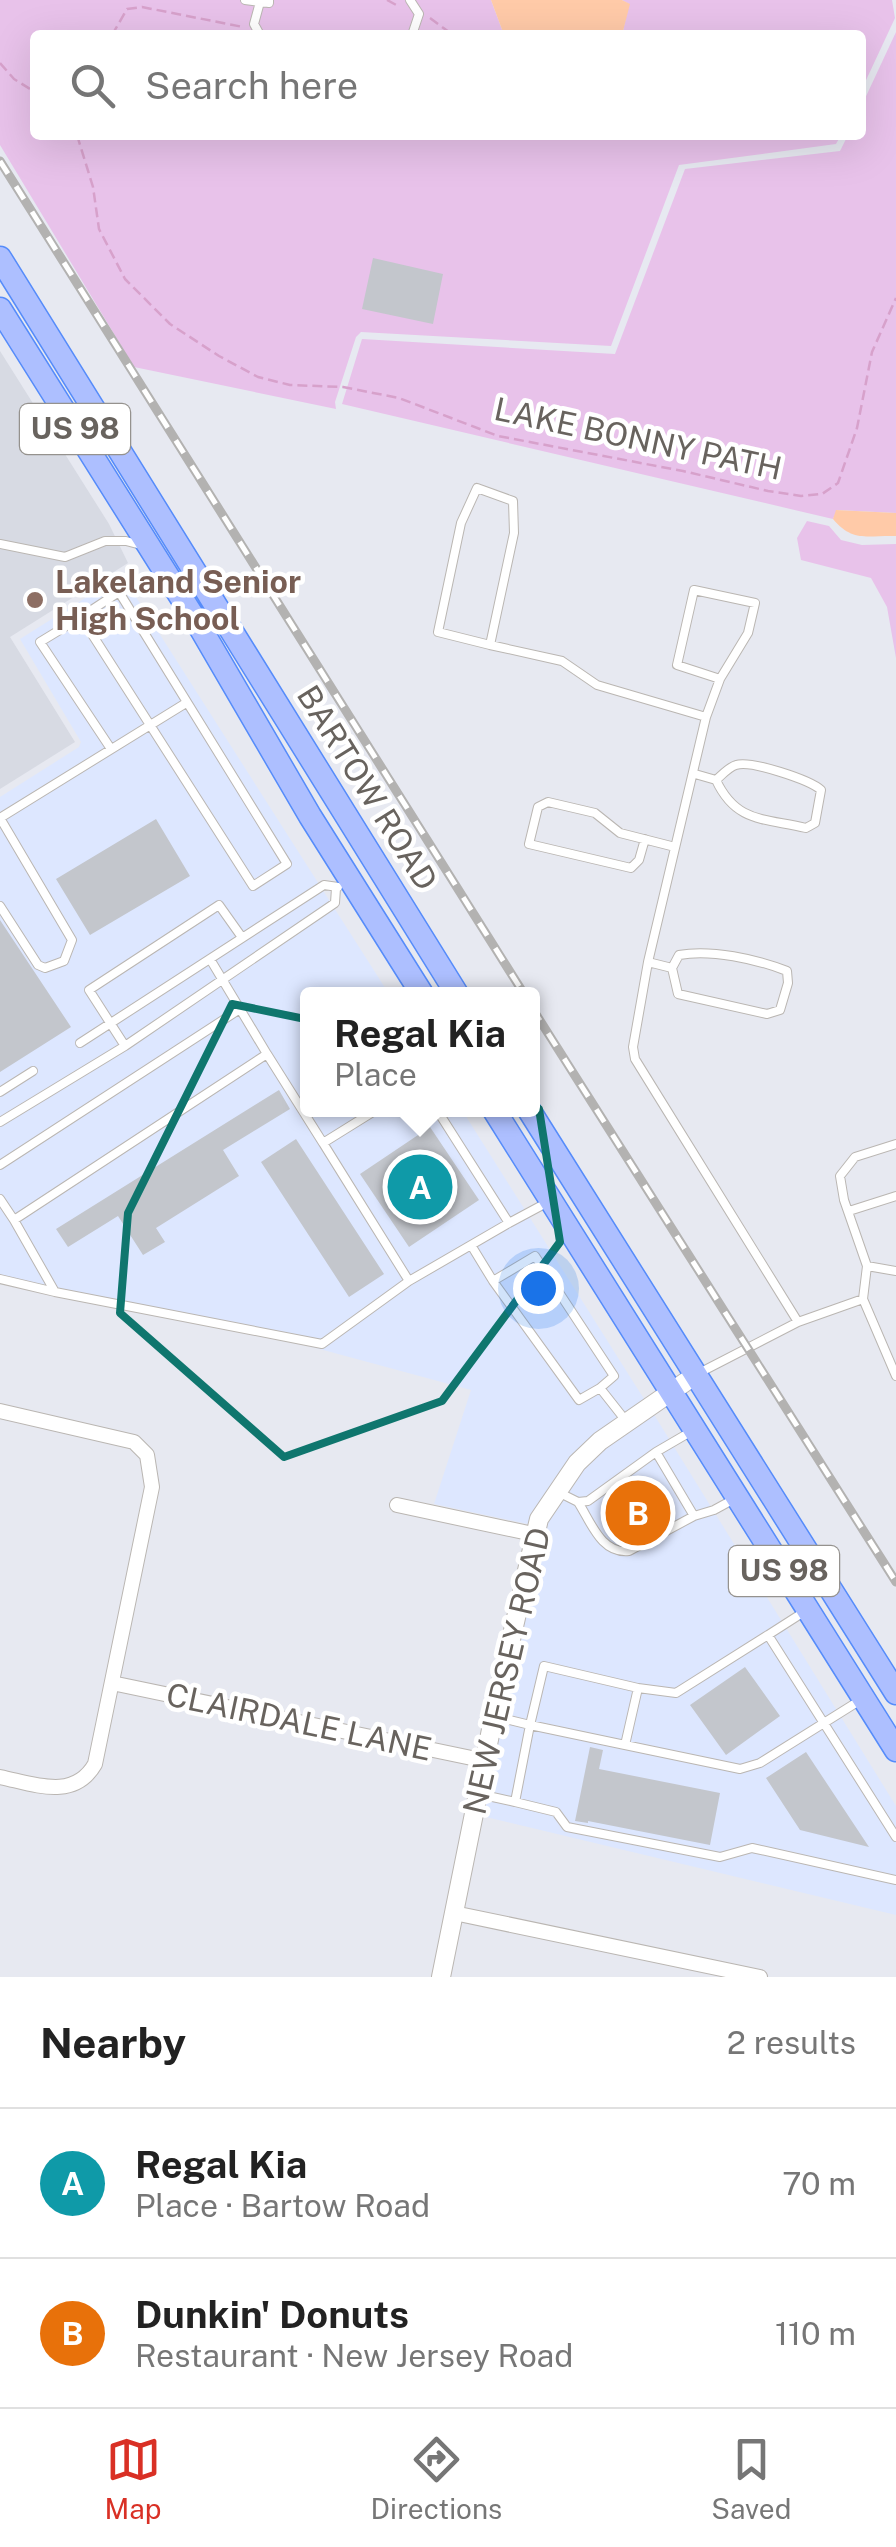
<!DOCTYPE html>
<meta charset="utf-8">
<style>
body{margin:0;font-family:"Public Sans",sans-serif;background:#f2f2f2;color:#222}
.you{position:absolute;left:538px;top:1288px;width:35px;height:35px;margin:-25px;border:8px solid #fff;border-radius:50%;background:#1a73e8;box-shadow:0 0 0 15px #1a73e833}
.badge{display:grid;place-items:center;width:65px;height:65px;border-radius:50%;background:#d93025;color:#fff;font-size:32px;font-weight:700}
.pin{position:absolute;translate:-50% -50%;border:5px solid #fff;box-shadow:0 2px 10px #0006}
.popup{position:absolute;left:300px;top:987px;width:240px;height:130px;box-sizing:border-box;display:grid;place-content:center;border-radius:10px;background:#fff;filter:drop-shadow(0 2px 8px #0005);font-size:32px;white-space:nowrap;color:#767676}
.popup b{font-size:38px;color:#222}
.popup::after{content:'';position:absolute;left:50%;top:100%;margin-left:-20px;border:20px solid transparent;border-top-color:#fff}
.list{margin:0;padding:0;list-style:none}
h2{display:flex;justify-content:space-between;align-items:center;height:130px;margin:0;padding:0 40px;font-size:42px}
h2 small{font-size:32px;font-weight:400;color:#767676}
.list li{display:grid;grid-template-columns:65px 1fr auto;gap:30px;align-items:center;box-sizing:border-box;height:150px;padding:0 40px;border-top:2px solid #e0e0e0}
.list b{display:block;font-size:38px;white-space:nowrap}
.list p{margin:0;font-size:32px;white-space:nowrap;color:#767676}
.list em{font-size:32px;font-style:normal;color:#767676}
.icon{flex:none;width:55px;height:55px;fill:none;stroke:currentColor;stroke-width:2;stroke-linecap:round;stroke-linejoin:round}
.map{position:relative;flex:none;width:896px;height:1977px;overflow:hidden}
.search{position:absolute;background:#fff;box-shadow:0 10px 40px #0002;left:30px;right:30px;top:30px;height:110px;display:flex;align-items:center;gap:25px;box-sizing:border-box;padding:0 35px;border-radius:10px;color:#767676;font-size:38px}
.sheet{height:430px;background:#fff}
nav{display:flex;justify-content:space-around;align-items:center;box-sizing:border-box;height:140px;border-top:2px solid #e0e0e0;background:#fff;font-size:28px;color:#767676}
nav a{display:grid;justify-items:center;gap:5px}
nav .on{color:#d93025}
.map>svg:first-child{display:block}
.commercial{fill:#dde7ff}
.education{fill:#d7dae3}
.green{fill:#e8c2ea}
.water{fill:#ffcaa8}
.building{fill:#c3c6cc}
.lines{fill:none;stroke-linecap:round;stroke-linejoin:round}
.service-casing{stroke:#bab6b2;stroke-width:10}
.minor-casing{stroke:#bab6b2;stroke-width:16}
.tertiary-casing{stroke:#bab6b2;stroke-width:20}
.primary-casing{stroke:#568cfa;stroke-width:25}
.path{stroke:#d7a1cb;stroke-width:2.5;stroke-dasharray:10 5;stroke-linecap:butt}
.service{stroke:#fff;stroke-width:8}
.minor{stroke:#fff;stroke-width:14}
.tertiary{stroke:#fff;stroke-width:18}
.primary{stroke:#adbfff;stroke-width:22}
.rail-casing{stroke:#b3b2b1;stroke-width:9}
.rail{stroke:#fff;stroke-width:5;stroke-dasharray:15;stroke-linecap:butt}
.marked{fill:none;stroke:#0f766e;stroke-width:8;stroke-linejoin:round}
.education-dot{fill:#8d6e63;stroke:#fff;stroke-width:4}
.labels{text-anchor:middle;stroke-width:9;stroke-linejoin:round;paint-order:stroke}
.shield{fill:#fff;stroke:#95928e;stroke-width:2.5}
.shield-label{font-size:30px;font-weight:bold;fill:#68635e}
.street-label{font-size:32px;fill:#68635e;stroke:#fff}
.education-label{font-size:32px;font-weight:bold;fill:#785e54;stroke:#fff;text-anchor:start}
</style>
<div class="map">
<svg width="896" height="1977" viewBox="0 0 896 1977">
<rect width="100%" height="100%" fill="#e7e9f1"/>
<path class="commercial" d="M122 575 389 994H308V1110H462L644 1399 595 1434 571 1457 540 1501 528 1524 434 1504 471 1390 257 1332 0 1283V797L79 747 81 742 20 639Z
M653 1413 896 1806V1915L482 1816 505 1697 546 1523 582 1469 604 1448Z"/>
<path class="education" d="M0 351 109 524 128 563 10 637 75 742 0 789Z"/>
<path class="green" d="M0 0H491L504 35H35V135H841L836 144 679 165 611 346 361 332 356 337 335 402 336 409 134 367 0 145Z
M622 0H892L895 18 861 91V35H622L629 4Z
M896 32V513L837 510 833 519 342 404 362 339 615 354 685 169 840 151 848 135H861V107Z
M807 521 829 526 841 540 862 545 896 544V658L887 607 871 578 801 560 797 538Z"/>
<path class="water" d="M491 0H622L630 4 622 35H504Z
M836 510 896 513V536C868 535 853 543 833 519Z"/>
<path class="building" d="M373 258 443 274 433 324 362 309Z
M156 819 190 876 90 935 56 879Z
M0 920 71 1027 0 1072Z
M279 1090 290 1109 223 1150 239 1176 156 1228 165 1242 143 1255 118 1216 68 1247 56 1229Z
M430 1127 479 1200 409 1247 360 1174Z
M296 1139 384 1274 349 1297 261 1162Z
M745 1667 780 1716 726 1755 690 1705Z
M590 1747 603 1750 599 1769 720 1793 710 1845 588 1821V1823L575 1821Z
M806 1752 869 1847 800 1830 766 1778Z"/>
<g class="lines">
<g class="service-casing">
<path id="service" d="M245 0 269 3V0
M410 0 419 14 412 35
M260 2 254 24 260 35
M477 488 513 501 514 533 490 645 438 632 461 523Z
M0 544 65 557 105 541H126L141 545
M694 590 755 603 748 633 720 679 677 665Z
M81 617 119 592 287 864 253 886 81 617 40 642 111 749
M490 645 562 661 597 685 706 717
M720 679 706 717 648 962 633 1047 635 1059 798 1322
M695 774 716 780C722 775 729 767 736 765 751 760 810 780 821 790L815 823 806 828C764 818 736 823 716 780
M645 839 639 860 631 868 529 844 538 807 548 802 595 813 620 833 675 847
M0 906 38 965 45 968 64 961 72 940 0 818 186 703
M648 962 672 968 679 955C711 949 756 959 787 971L788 983 780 1010 767 1014 678 994 672 968
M80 1043 324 885 338 887
M125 1046 89 990 219 905 241 936
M267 1054 323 1143 376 1110
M0 1092 33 1071
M437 1110 509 1223 550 1201
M0 1122 125 1046 335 903 336 888
M323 1143 409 1281 509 1223
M896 1144 855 1157 840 1176 844 1200 867 1266 863 1299 896 1376
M0 1165 240 1009
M0 1199 14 1220 267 1054 210 959
M849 1211 896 1196
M14 1220 55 1292 322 1344 409 1281
M471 1245 493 1281 535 1256 614 1376 600 1388 626 1421
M867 1266 896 1271
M0 1279 55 1292
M493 1281 579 1400 600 1388
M701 1372 798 1322 863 1299
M656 1452 694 1516 714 1510 736 1498
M560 1493 578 1502 588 1501 656 1452 692 1431
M578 1502C591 1522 601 1554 629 1551L694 1516
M807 1610 768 1635 896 1837
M638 1688 676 1693 768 1635
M497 1717 530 1725 544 1666 638 1688 625 1745 740 1769 760 1763 859 1701
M479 1794 515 1802 530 1725 625 1745
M515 1802 556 1812 567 1827 720 1857 752 1848 896 1880"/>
</g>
<g class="minor-casing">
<path id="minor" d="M0 1411 134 1442 147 1455 152 1487 95 1764C74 1801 34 1784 0 1777
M397 1505 533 1534
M112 1683 486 1761
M454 1913 760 1977"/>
</g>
<g class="tertiary-casing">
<path id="tertiary" d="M441 1977 498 1695 539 1519 577 1463 600 1441 697 1374"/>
</g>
<g class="primary-casing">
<path id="primary" d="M0 258 457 994
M0 309 201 629 310 816 422 994
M494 1110 896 1750
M529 1110 896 1693"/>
</g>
<path class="path" d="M387 0 400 7
M430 18 453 35
M112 35 127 9 142 7 243 27
M0 63 14 79 35 92
M77 135 93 187 99 229 125 279 170 324 219 356 258 377 290 385 343 387 399 398 498 436 683 471 768 491 801 496 822 494 838 483 857 428 872 352 896 298"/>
<use href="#service" class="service"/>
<use href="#minor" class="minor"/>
<use href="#tertiary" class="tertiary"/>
<use href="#primary" class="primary"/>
<g class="rail-casing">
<path id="rail" d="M0 161 524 994
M532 1008 896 1582"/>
</g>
<use href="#rail" class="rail"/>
</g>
<path class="marked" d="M232 1004 359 1030 539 1109 560 1242 442 1401 284 1457 120 1313 128 1213Z"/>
<circle class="education-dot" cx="35" cy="600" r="10"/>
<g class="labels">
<g class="shield">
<rect x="20" y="404" width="110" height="50" rx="8"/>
<rect x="729" y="1546" width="110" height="50" rx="8"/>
</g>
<g class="shield-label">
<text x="75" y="439">US 98</text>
<text x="784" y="1581">US 98</text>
</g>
<g class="street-label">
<text transform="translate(638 439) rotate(12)" y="11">LAKE BONNY PATH</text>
<text transform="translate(367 788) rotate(58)" y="11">BARTOW ROAD</text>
<text transform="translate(507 1671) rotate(-77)" y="11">NEW JERSEY ROAD</text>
<text transform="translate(299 1722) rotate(12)" y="11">CLAIRDALE LANE</text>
</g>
<g class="education-label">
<text x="55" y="593">Lakeland Senior<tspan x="55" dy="37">High School</tspan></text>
</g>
</g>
</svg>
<div class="you"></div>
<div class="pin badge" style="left:420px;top:1187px;background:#0f9aa8">A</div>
<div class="popup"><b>Regal Kia</b>Place</div>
<div class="pin badge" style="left:638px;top:1513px;background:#e8710a">B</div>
<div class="search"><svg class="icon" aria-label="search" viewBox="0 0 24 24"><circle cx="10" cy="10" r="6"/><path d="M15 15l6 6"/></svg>Search here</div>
</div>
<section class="sheet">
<h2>Nearby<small>2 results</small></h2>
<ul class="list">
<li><span class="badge" style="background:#0f9aa8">A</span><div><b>Regal Kia</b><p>Place · Bartow Road</p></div><em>70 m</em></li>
<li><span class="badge" style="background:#e8710a">B</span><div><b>Dunkin' Donuts</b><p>Restaurant · New Jersey Road</p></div><em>110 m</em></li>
</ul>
</section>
<nav>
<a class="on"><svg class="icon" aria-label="map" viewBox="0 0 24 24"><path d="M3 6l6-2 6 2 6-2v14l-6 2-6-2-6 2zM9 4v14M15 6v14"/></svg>Map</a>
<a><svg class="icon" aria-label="directions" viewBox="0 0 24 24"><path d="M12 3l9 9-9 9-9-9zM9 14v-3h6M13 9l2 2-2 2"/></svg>Directions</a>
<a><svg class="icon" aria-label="saved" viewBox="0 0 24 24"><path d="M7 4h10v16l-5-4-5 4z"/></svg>Saved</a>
</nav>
